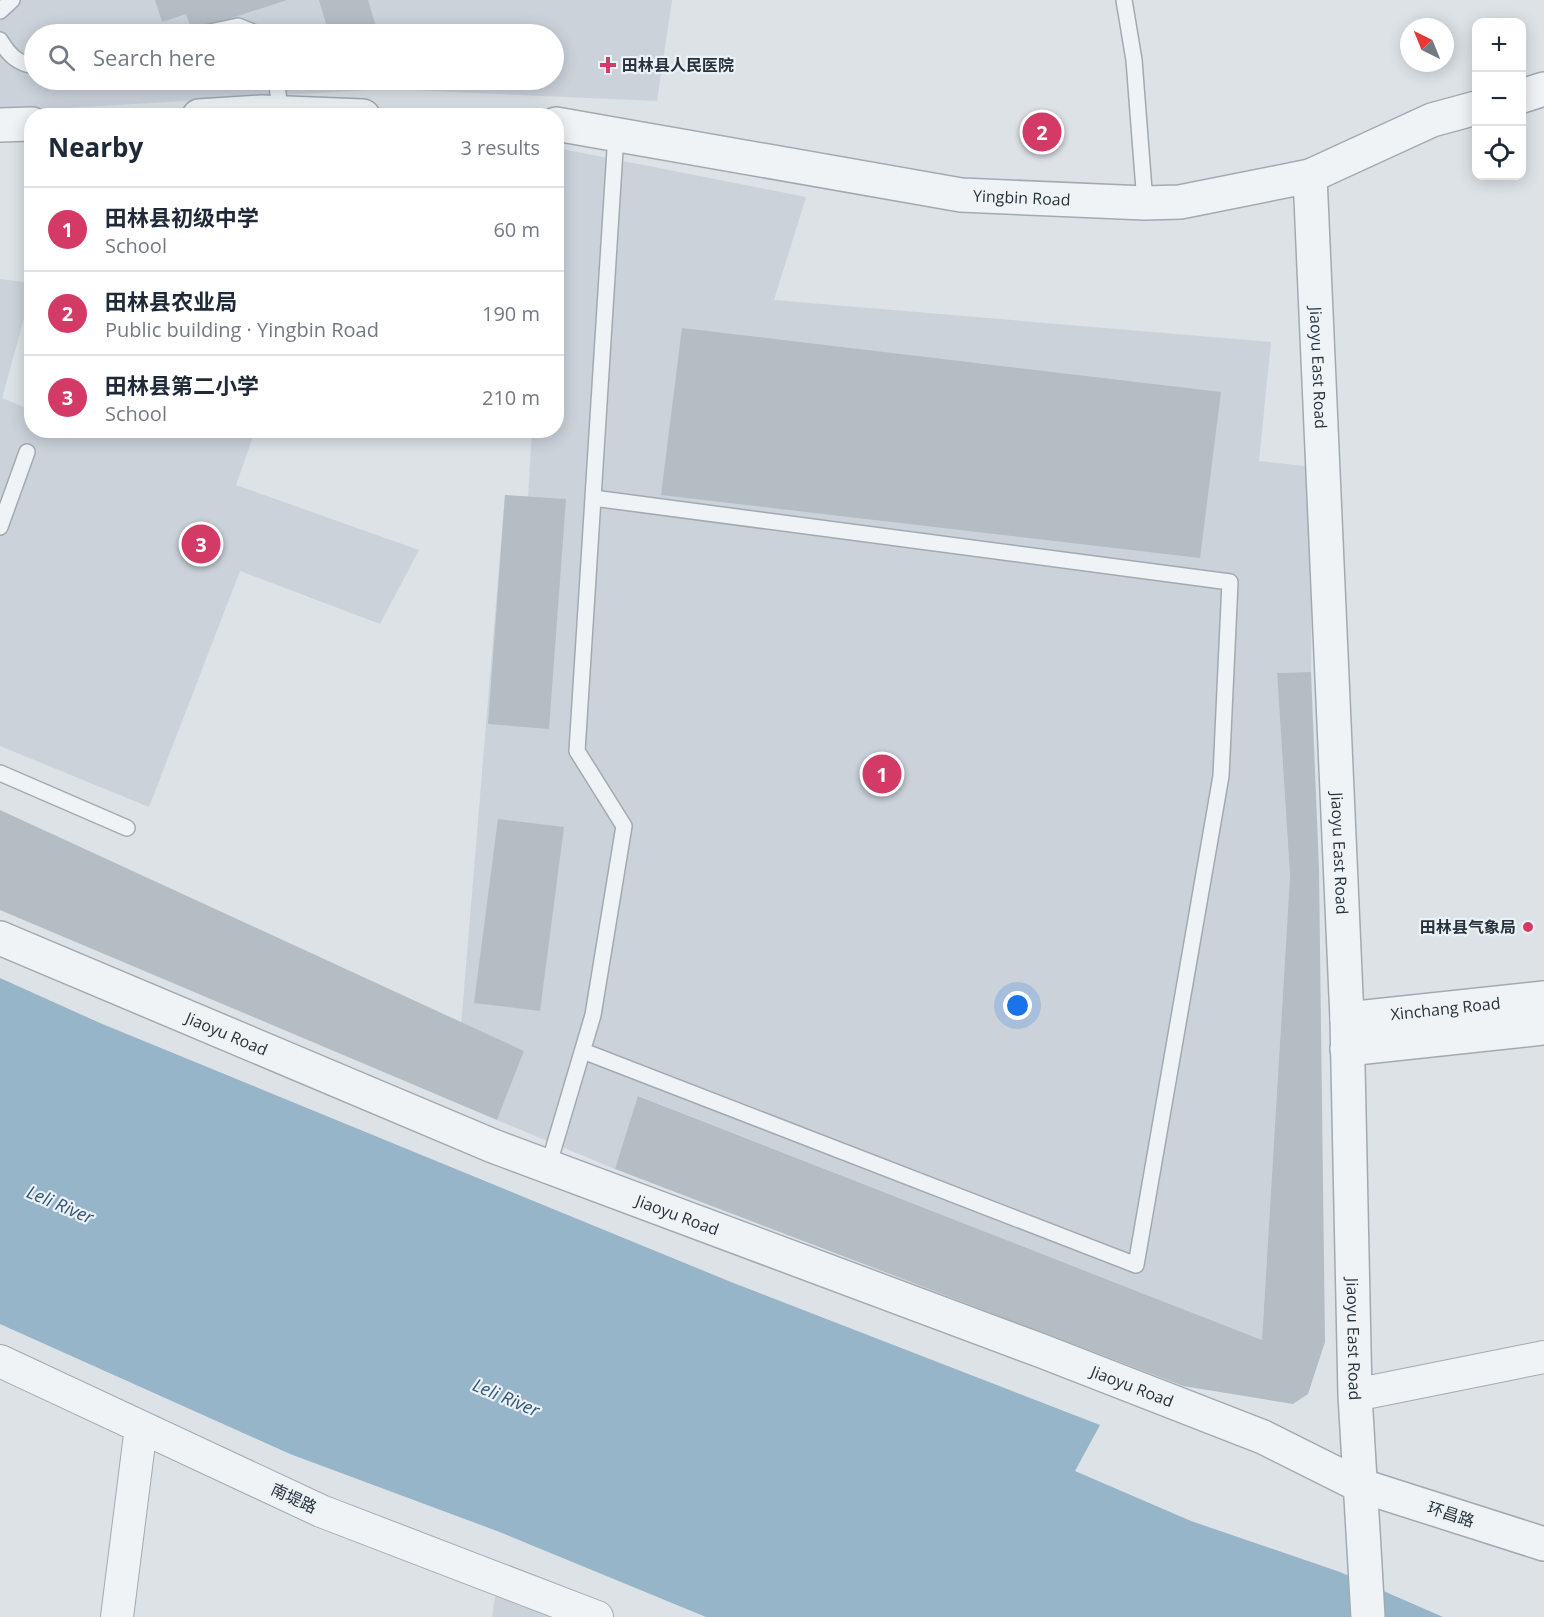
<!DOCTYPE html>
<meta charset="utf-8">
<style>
body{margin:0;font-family:"Open Sans","Noto Sans SC",sans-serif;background:#f2f2f3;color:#1f2937}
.controls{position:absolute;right:18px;top:18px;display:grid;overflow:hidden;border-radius:12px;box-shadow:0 3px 15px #0003}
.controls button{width:54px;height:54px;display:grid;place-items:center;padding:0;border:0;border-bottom:2px solid #e0e1e3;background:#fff;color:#1f2937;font:30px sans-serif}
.compass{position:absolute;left:1400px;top:18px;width:54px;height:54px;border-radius:50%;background:#fff;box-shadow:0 3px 15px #0003;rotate:317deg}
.you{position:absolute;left:1018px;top:1006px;width:21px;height:21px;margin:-15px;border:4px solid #fff;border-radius:50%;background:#1a73e8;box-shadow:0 0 0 9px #1a73e833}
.badge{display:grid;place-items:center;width:39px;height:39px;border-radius:50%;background:#d33b66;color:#fff;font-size:20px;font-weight:700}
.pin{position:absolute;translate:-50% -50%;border:3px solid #fff;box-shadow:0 2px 6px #0006}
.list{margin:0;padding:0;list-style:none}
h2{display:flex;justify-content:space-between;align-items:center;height:78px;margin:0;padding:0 24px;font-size:26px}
h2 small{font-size:20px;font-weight:400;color:#747a83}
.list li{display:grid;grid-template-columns:39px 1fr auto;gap:18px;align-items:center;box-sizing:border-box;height:84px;padding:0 24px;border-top:2px solid #e0e1e3}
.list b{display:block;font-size:22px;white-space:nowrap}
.list p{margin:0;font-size:20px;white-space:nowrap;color:#747a83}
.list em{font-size:20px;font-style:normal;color:#747a83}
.icon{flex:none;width:33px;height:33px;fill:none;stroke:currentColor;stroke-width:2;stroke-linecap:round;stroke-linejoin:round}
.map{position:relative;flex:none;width:1544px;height:1617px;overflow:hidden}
.search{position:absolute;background:#fff;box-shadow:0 3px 15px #0003;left:24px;top:24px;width:540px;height:66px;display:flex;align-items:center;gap:15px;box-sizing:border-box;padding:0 21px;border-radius:33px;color:#747a83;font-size:22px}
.panel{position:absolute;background:#fff;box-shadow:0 3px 15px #0003;left:24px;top:108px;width:540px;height:330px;border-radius:24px}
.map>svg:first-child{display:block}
.built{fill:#cbd2da;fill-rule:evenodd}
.water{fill:#96b5c9}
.building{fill:#b4bcc4}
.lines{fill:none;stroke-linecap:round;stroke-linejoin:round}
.service-casing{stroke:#a2aab1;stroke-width:18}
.minor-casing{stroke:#a2aab1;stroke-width:34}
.tertiary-casing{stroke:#a2aab1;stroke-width:36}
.service{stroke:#f0f3f6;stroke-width:15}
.minor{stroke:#f0f3f6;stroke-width:32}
.tertiary{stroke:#f0f3f6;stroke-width:33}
.poi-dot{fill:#d33b66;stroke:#ecf1f5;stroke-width:2}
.labels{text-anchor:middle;stroke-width:4.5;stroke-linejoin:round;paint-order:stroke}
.poi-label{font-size:16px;font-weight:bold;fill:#26323e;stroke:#ecf1f5;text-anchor:start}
.street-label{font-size:16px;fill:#26323e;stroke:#ecf1f5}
.water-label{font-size:18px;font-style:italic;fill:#2f5674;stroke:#ecf1f5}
</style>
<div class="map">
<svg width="1544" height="1617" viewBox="0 0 1544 1617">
<rect width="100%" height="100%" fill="#dde2e7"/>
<path class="built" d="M0 0H672L657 101 386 89 0 112ZM34 34H554V80H34Z
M557 148 806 197 774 300 1271 342 1259 461 1313 467 1311 672 1277 673 1290 876 1262 1340 639 1096 615 1169 497 1120 524 1051 461 1026 505 495 528 497 532 431 556 430Z
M0 279 31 283V293L2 398 31 410 32 430 255 431 236 485 419 550 380 624 240 571 149 807 0 746Z
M495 1596 549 1617H492Z"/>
<path class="water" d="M0 978 100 1023 731 1282 1100 1425 1075 1471 1191 1521 1340 1572 1443 1617H706L497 1531 290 1454 0 1324Z"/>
<path class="building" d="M155 0H287L192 31 186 14 162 22Z
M319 0H368L377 30 363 34H329Z
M682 328 1221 392 1200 558 661 495Z
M505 495 566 499 549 729 488 724Z
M1311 672 1319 869 1325 1342 1308 1394 1293 1404 1183 1386 615 1169 638 1096 1262 1340 1290 876 1277 673Z
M0 810 524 1051 497 1120 0 910Z
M498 819 564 827 540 1011 474 1003Z"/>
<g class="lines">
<g class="service-casing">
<path id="service" d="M1124 0 1134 60 1145 203
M0 11 12 0
M201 34 238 26 258 34
M0 40C9 55 17 63 34 66
M276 80 281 113
M0 527 27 452
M0 773 127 828
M583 1051 1136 1265 1221 776 1230 582 593 498
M548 1167 593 1015 624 826 577 751 616 134"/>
</g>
<g class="minor-casing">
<path id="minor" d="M0 1361 321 1511 597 1617
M1355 1395 1544 1357
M117 1617 141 1427"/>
</g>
<g class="tertiary-casing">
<g id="tertiary">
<path d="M1522 96 1544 89"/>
<path d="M199 116 262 112 363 116"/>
<path id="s1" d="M556 124 961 195 1145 203 1180 202 1310 176 1432 120 1476 108"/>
<path d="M0 125 32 124"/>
<path id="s2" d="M1310 176 1347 1019 1355 1395 1368 1617"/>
<path id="s3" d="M0 938 493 1146 1042 1351 1263 1437 1359 1485 1544 1544"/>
<path id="s4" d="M1347 1019 1544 998"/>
<path d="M1347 1049 1544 1028"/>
</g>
</g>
<use href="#service" class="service"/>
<use href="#minor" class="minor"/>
<use href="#tertiary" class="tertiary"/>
</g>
<g class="poi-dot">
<path d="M605 56h6v6h6v6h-6v6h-6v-6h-6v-6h6z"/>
<circle cx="1528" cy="927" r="6"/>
</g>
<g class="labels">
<g class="poi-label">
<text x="622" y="71">田林县人民医院</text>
<text x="1516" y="933" text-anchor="end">田林县气象局</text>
</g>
<g class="street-label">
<text dy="6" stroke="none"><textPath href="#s1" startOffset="472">Yingbin Road</textPath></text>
<text dy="6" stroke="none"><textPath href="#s2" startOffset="192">Jiaoyu East Road</textPath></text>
<text dy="6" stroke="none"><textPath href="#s2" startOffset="678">Jiaoyu East Road</textPath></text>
<text dy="6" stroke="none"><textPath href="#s4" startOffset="99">Xinchang Road</textPath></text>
<text dy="6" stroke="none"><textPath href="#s3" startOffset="246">Jiaoyu Road</textPath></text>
<text dy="6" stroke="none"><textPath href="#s3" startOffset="732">Jiaoyu Road</textPath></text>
<text dy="6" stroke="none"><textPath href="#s2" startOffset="1164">Jiaoyu East Road</textPath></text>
<text dy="6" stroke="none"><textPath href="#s3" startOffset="1218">Jiaoyu Road</textPath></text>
<text transform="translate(294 1498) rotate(25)" y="6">南堤路</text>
<text transform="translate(1451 1514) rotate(18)" y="6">环昌路</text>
</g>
<g class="water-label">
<text transform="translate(60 1205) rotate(23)" y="6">Leli River</text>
<text transform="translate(506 1398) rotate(23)" y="6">Leli River</text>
</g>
</g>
</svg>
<div class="controls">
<button>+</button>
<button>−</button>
<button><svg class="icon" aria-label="locate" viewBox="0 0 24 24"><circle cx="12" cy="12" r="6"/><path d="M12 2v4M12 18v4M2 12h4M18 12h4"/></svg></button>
</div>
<svg class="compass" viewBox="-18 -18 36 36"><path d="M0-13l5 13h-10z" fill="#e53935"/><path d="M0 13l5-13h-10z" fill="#747a83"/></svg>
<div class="you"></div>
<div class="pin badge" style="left:882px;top:774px">1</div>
<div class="pin badge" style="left:1042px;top:132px">2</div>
<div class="pin badge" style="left:201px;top:544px">3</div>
<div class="search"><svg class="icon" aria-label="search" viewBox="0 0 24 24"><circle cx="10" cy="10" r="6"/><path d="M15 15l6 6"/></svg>Search here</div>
<section class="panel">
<h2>Nearby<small>3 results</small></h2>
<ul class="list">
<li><span class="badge">1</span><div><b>田林县初级中学</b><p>School</p></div><em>60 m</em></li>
<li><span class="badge">2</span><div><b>田林县农业局</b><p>Public building · Yingbin Road</p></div><em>190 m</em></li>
<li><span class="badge">3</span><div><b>田林县第二小学</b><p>School</p></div><em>210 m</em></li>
</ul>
</section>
</div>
